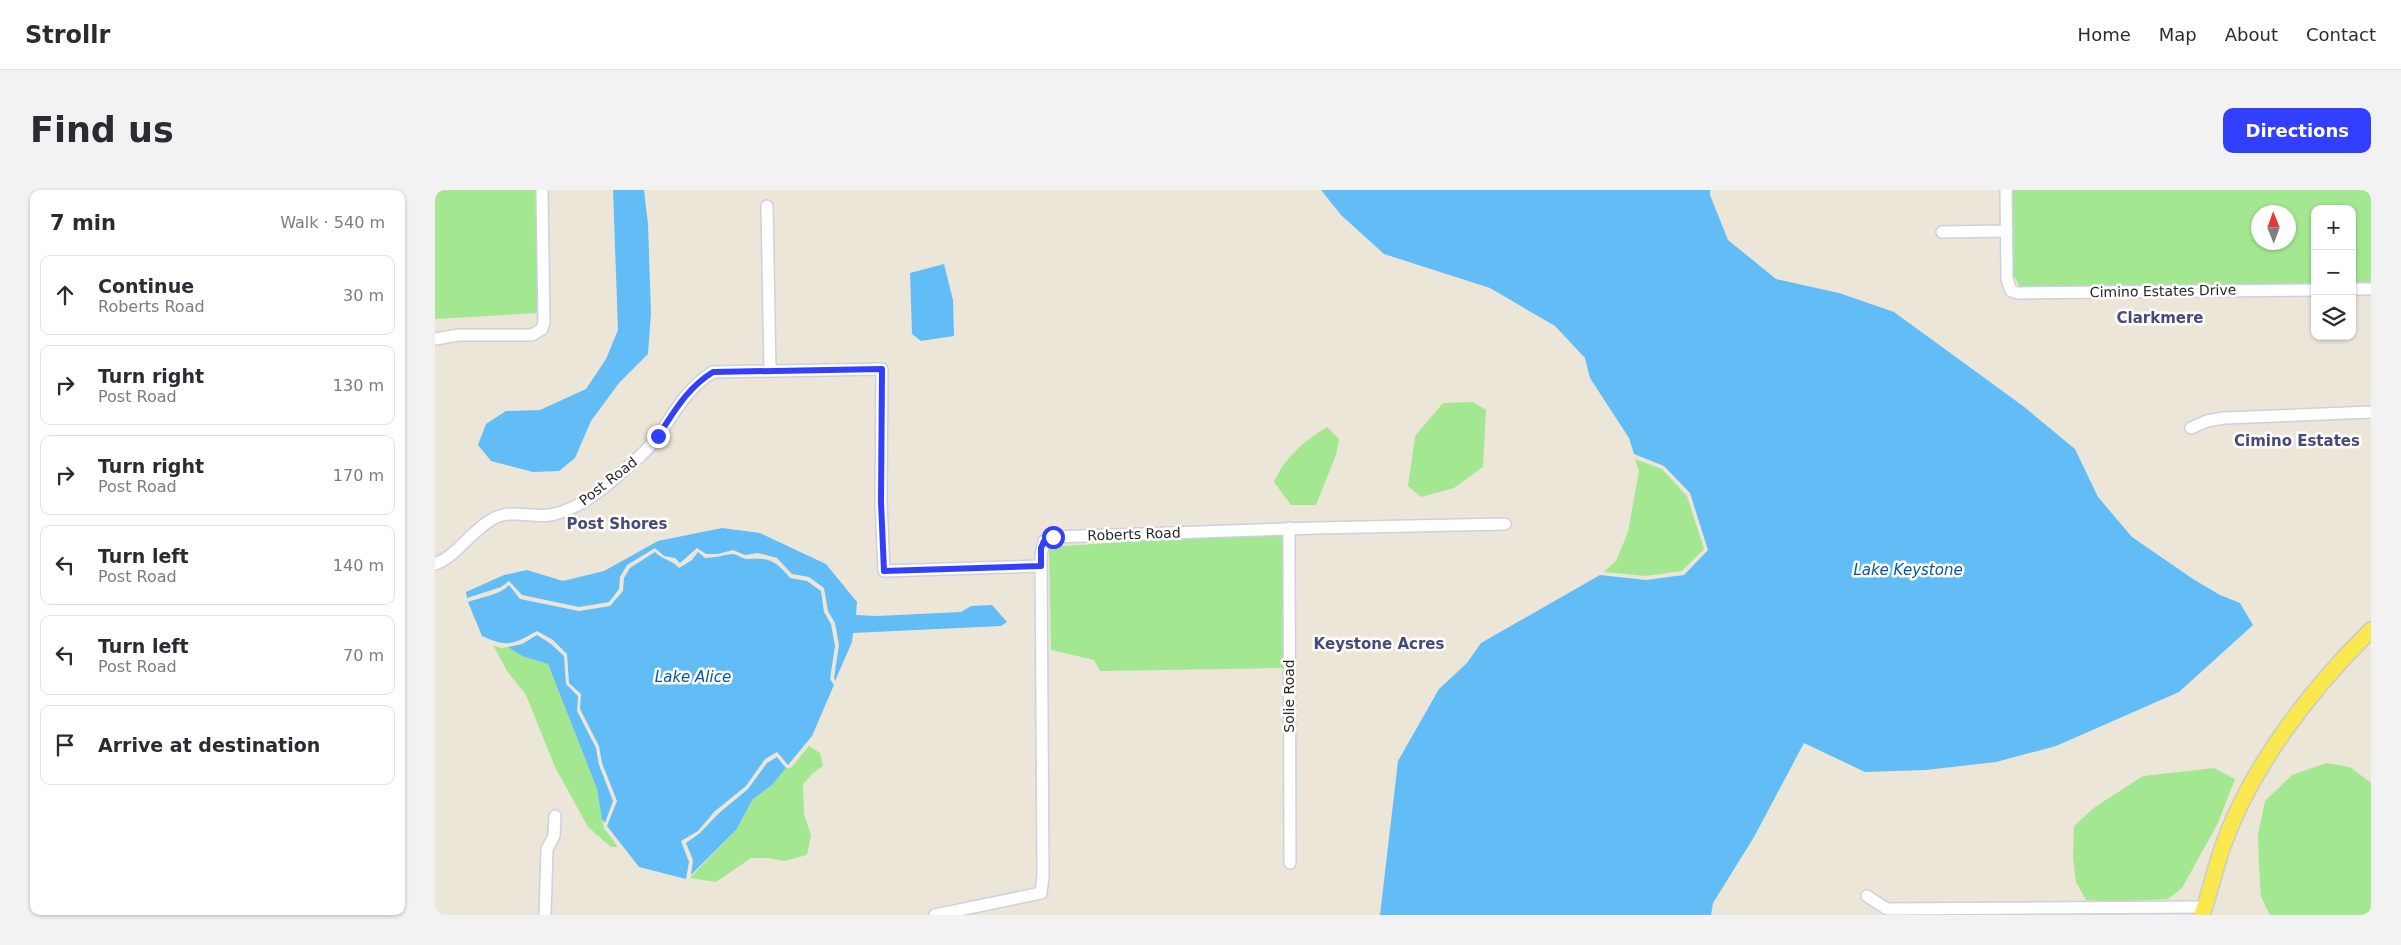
<!DOCTYPE html>
<meta charset="utf-8">
<style>
body{margin:0;font-family:"DejaVu Sans",sans-serif;background:#f2f2f3;color:#2b2b33}
.controls{position:absolute;right:15px;top:15px;display:grid;overflow:hidden;border-radius:10px;box-shadow:0 1px 4px #0004}
.controls button{width:45px;height:45px;display:grid;place-items:center;padding:0;border:0;border-bottom:1px solid #e1e1e2;background:#fff;color:#2b2b33;font:25px sans-serif}
.compass{position:absolute;left:1816px;top:15px;width:45px;height:45px;border-radius:50%;background:#fff;box-shadow:0 1px 4px #0004;rotate:359deg}
.stop{position:absolute;width:15px;height:15px;margin:-11px;border:4px solid #323fff;border-radius:50%;background:#fff}
.stop.end{background:#323fff;border-color:#fff;box-shadow:0 1px 5px #0008}
.list{margin:0;padding:0;list-style:none}
h2{display:flex;justify-content:space-between;align-items:center;height:65px;margin:0;padding:0 20px;font-size:21px}
h2 small{font-size:16px;font-weight:400;color:#7c7c81}
.list li{display:grid;grid-template-columns:32px 1fr auto;gap:15px;align-items:center;box-sizing:border-box;height:80px;margin:0 10px 10px;padding:0 10px;border:1px solid #e1e1e2;border-radius:10px}
.list b{display:block;font-size:19px;white-space:nowrap}
.list p{margin:0;font-size:16px;white-space:nowrap;color:#7c7c81}
.list em{font-size:16px;font-style:normal;color:#7c7c81}
.icon{flex:none;width:28px;height:28px;fill:none;stroke:currentColor;stroke-width:2;stroke-linecap:round;stroke-linejoin:round}
.map{position:relative;flex:none;width:1936px;height:725px;overflow:hidden;border-radius:10px}
header{display:flex;align-items:center;gap:30px;box-sizing:border-box;height:70px;padding:0 25px;background:#fff;border-bottom:1px solid #e1e1e2}
header strong{font-size:24px}
nav{display:flex;gap:28px;margin-inline-start:auto;font-size:18px}
.intro{display:flex;align-items:center;justify-content:space-between;box-sizing:border-box;height:120px;padding:0 30px}
h1{margin:0;font-size:35px}
.button{padding:12px 22px;border-radius:10px;background:#323fff;color:#fff;font-size:18px;font-weight:700}
main{display:flex;gap:30px;padding:0 30px}
aside{flex:1;background:#fff;border-radius:10px;box-shadow:0 1px 4px #0004}
.map>svg:first-child{display:block}
.green{fill:#a3e790;fill-rule:evenodd}
.water{fill:#62bdf7}
.lines{fill:none;stroke-linecap:round;stroke-linejoin:round}
.minor-casing{stroke:#cdcfe3;stroke-width:14}
.major-casing{stroke:#cbcbcb;stroke-width:18}
.minor{stroke:#fff;stroke-width:11}
.major{stroke:#fae84f;stroke-width:15}
.route{stroke:#323fff;stroke-width:6}
.labels{text-anchor:middle;stroke-width:5;stroke-linejoin:round;paint-order:stroke}
.street-label{font-size:14px;fill:#282828;stroke:#fff}
.neighbourhood-label{font-size:15px;font-weight:bold;fill:#46497b;stroke:#fff}
.water-label{font-size:15px;font-style:italic;fill:#0457a0;stroke:#fff}
</style>
<header>
<strong>Strollr</strong>
<nav><a>Home</a><a>Map</a><a>About</a><a>Contact</a></nav>
</header>
<div class="intro"><h1>Find us</h1><a class="button">Directions</a></div>
<main>
<aside>
<h2>7 min<small>Walk · 540 m</small></h2>
<ul class="list">
<li><svg class="icon" aria-label="ahead" viewBox="0 0 24 24"><path d="M12 20V5M6 11l6-6 6 6"/></svg><div><b>Continue</b><p>Roberts Road</p></div><em>30 m</em></li>
<li><svg class="icon" aria-label="right" viewBox="0 0 24 24"><path d="M7 20v-9h11M14 6l5 5-5 5"/></svg><div><b>Turn right</b><p>Post Road</p></div><em>130 m</em></li>
<li><svg class="icon" aria-label="right" viewBox="0 0 24 24"><path d="M7 20v-9h11M14 6l5 5-5 5"/></svg><div><b>Turn right</b><p>Post Road</p></div><em>170 m</em></li>
<li><svg class="icon" aria-label="left" viewBox="0 0 24 24"><path d="M17 20v-9H6M10 6l-5 5 5 5"/></svg><div><b>Turn left</b><p>Post Road</p></div><em>140 m</em></li>
<li><svg class="icon" aria-label="left" viewBox="0 0 24 24"><path d="M17 20v-9H6M10 6l-5 5 5 5"/></svg><div><b>Turn left</b><p>Post Road</p></div><em>70 m</em></li>
<li><svg class="icon" aria-label="arrive" viewBox="0 0 24 24"><path d="M6 21V4h12l-3 4 3 4H6"/></svg><div><b>Arrive at destination</b></div></li>
</ul>
</aside>
<div class="map">
<svg width="1936" height="725" viewBox="0 0 1936 725">
<rect width="100%" height="100%" fill="#ece6d8"/>
<path class="green" d="M0 0H103L105 123 0 129Z
M1574 0H1936V99L1917 98V19H1880V98L1761 95 1585 97 1577 82ZM1824 22H1854V52H1824Z
M1038 212 1051 220 1048 277 1019 298 986 307 973 296 980 246 1008 213Z
M892 237 904 249 901 265 881 315H856L839 292C850 267 869 251 892 237Z
M1200 269 1227 279 1252 306 1269 359 1247 381 1211 386 1169 382 1181 371 1193 342 1204 281Z
M849 344 850 478 665 481 659 470 616 460 614 357 765 347Z
M58 455 66 458 73 457 87 466 113 474 162 599 169 638 183 657H176L153 637 120 577 91 505 72 481Z
M374 556 385 563 388 576 378 583 368 594 369 625 376 645 372 665 349 671 333 668H316L281 692 255 688 301 640 318 609 337 595 351 578H356Z
M1891 573 1915 577 1936 593V725H1835L1826 707 1824 677 1823 645 1830 611 1857 585Z
M1779 578 1800 589 1783 633 1747 698 1733 709 1675 712 1651 710 1641 692 1638 668 1639 636 1660 617 1708 586Z"/>
<path class="water" d="M178 0H209L213 34 216 123 213 164 184 193 156 231 140 268 124 281 98 282 56 271 43 255 51 234 71 221 105 220 151 199 171 169 183 140Z
M886 0H1275V5L1293 50 1341 89 1404 103 1459 122 1588 216 1640 259 1663 307 1697 347 1758 389 1785 405 1805 413 1818 435 1744 502 1621 556 1561 572 1491 580 1430 582 1369 553 1319 647 1278 713 1276 725H945L963 571 1004 499 1032 473 1046 453 1165 385 1211 390 1249 385 1273 360 1255 303 1229 276 1199 264 1194 248 1155 188 1150 168 1120 136 1055 98 949 64 906 25Z
M509 74 518 110 519 146 486 151 477 144 475 83Z
M287 338 325 343 391 374 422 412 421 425 442 426 526 422 536 416 557 415 572 432 566 436 418 443 417 452 400 491 399 488 404 455 400 433 393 421 389 398 374 387 357 384 342 368 323 363 310 365 298 360 283 364H271L262 358 245 373 240 368 229 366 220 358 192 375 185 387 184 399 174 412 144 417 87 405 74 391 66 397 32 408 31 402 69 385 92 380 128 391 169 381 223 351Z
M220 362C228 370 237 370 244 378L257 370 263 362 270 368C279 368 288 365 297 364 302 364 307 369 312 369 335 368 340 370 355 388L372 391 386 401 389 422 396 434 400 456 395 489 399 495 377 546 353 575 342 562 330 569 311 596 280 621 263 641 246 651 254 672 251 689 204 677 172 636 182 611 167 573 164 556 145 519 146 504 134 493 132 464 118 450 102 441C78 454 74 458 47 446L33 412C46 407 65 405 74 395L85 409 144 421 175 416 188 401 189 388 195 378Z
M102 445 116 454 129 466 131 494 143 506 142 521 161 558 164 575 178 611 170 633 167 629 162 599 113 474 87 466 73 457 87 454Z
M342 567 351 578 337 595 318 609 301 640 256 685 258 670 251 653 265 643 283 624 313 599 332 573Z"/>
<g class="lines">
<g class="minor-casing">
<path id="minor" d="M1571 0 1572 89 1576 101 1583 103 1880 100
M332 16 335 181
M1507 42 1572 41
M1917 99H1936
M0 149 23 145H97L107 139 109 132 107 0
M1756 238 1772 231 1789 228 1936 222
M854 338 855 673
M0 374C22 366 35 342 56 330 74 318 96 328 115 325 149 319 179 289 204 267 234 241 241 205 278 182L447 179 446 312 449 381 606 376
M1432 706 1452 719 1770 717
M110 725 112 659 119 646 120 626
M500 725 606 703 608 686 606 365 609 351 618 347 881 338 1070 334"/>
</g>
<g class="major-casing">
<path id="major" d="M1767 725C1775 702 1780 678 1788 656 1816 576 1877 498 1936 440"/>
</g>
<use href="#minor" class="minor"/>
<use href="#major" class="major"/>
</g>
<g class="lines">
<path class="route" d="M223 246C239 222 252 198 278 182L447 179 446 312 449 381 606 376V358L609 351 618 347"/>
</g>
<g class="labels">
<g class="street-label">
<text transform="translate(1728 101) rotate(-1)" y="5">Cimino Estates Drive</text>
<text transform="translate(173 291) rotate(-38)" y="5">Post Road</text>
<text transform="translate(699 344) rotate(-2)" y="5">Roberts Road</text>
<text transform="translate(854 506) rotate(-90)" y="5">Solie Road</text>
</g>
<g class="neighbourhood-label">
<text x="1725" y="133">Clarkmere</text>
<text x="1862" y="256">Cimino Estates</text>
<text x="182" y="339">Post Shores</text>
<text x="944" y="459">Keystone Acres</text>
</g>
<g class="water-label">
<text x="1473" y="385">Lake Keystone</text>
<text x="258" y="492">Lake Alice</text>
</g>
</g>
</svg>
<div class="controls">
<button>+</button>
<button>−</button>
<button><svg class="icon" aria-label="layers" viewBox="0 0 24 24"><path d="M12 4l9 5-9 5-9-5zM3 14l9 5 9-5"/></svg></button>
</div>
<svg class="compass" viewBox="-18 -18 36 36"><path d="M0-13l5 13h-10z" fill="#e53935"/><path d="M0 13l5-13h-10z" fill="#7c7c81"/></svg>
<div class="stop" style="left:618px;top:347px"></div>
<div class="stop end" style="left:223px;top:246px"></div>
</div>
</main>
